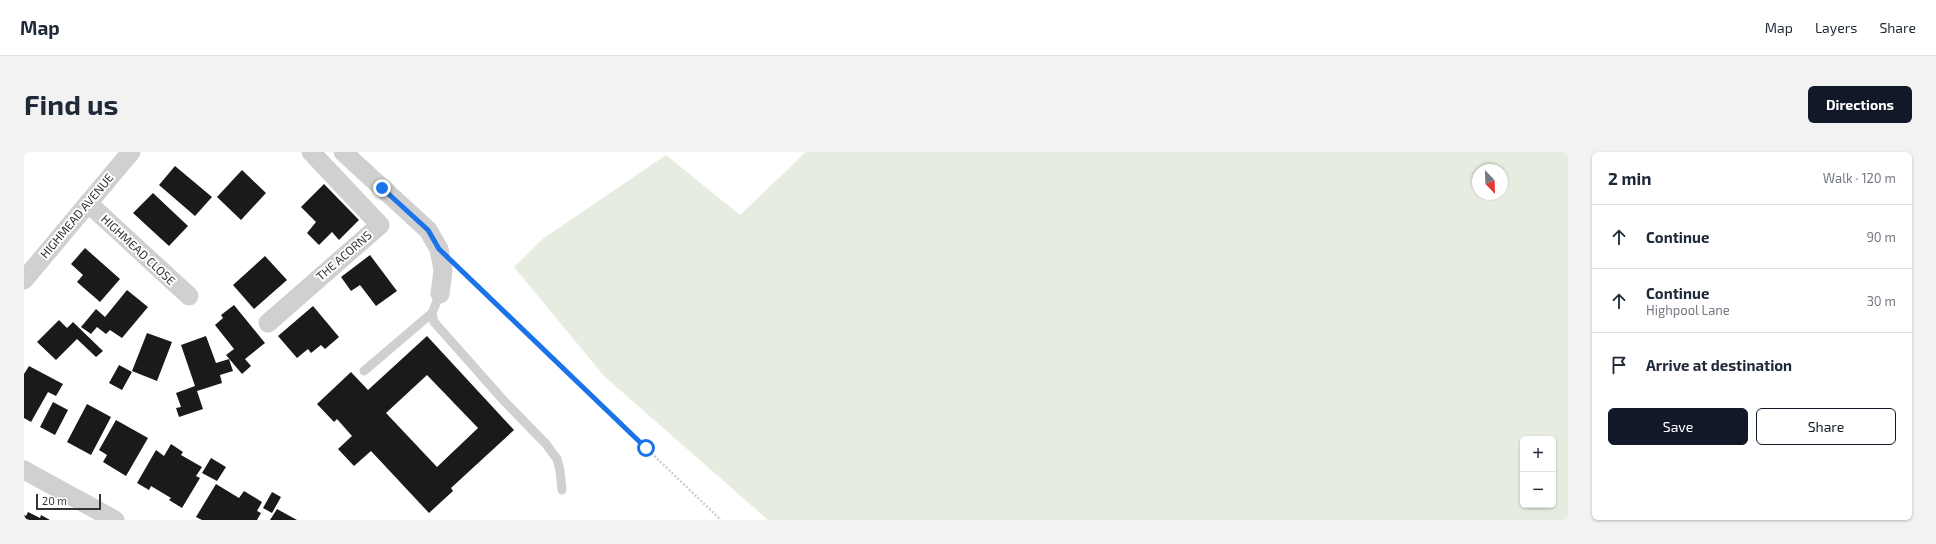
<!DOCTYPE html>
<meta charset="utf-8">
<style>
body{margin:0;font-family:"Exo 2",sans-serif;background:#f2f2f3;color:#1f2937}
.controls{position:absolute;right:12px;bottom:12px;display:grid;overflow:hidden;border-radius:6px;box-shadow:0 1px 3px #0004}
.controls button{width:36px;height:36px;display:grid;place-items:center;padding:0;border:0;border-bottom:1px solid #e0e1e3;background:#fff;color:#1f2937;font:20px sans-serif}
.compass{position:absolute;left:1448px;top:12px;width:36px;height:36px;border-radius:50%;background:#fff;box-shadow:0 1px 3px #0004;rotate:157deg}
.scale{position:absolute;left:12px;bottom:10px;width:65px;box-sizing:border-box;padding-left:4px;border:2px solid #333;border-top:0;font-size:11px;line-height:14px;white-space:nowrap;color:#333;-webkit-text-stroke:3px #fff;paint-order:stroke}
.stop{position:absolute;width:12px;height:12px;margin:-9px;border:3px solid #1a73e8;border-radius:50%;background:#fff}
.stop.end{background:#1a73e8;border-color:#fff;box-shadow:0 1px 4px #0008}
.list{margin:0;padding:0;list-style:none}
h2{display:flex;justify-content:space-between;align-items:center;height:52px;margin:0;padding:0 16px;font-size:17px}
h2 small{font-size:13px;font-weight:400;color:#747a83}
.list li{display:grid;grid-template-columns:26px 1fr auto;gap:12px;align-items:center;box-sizing:border-box;height:64px;padding:0 16px;border-top:1px solid #e0e1e3}
.list b{display:block;font-size:15px;white-space:nowrap}
.list p{margin:0;font-size:13px;white-space:nowrap;color:#747a83}
.list em{font-size:13px;font-style:normal;color:#747a83}
.actions{display:flex;gap:8px;padding:12px 16px}
.actions a{flex:1;padding:9px 0;border:1px solid #111827;border-radius:6px;text-align:center;font-size:14px;color:#111827}
.actions .main{background:#111827;color:#fff}
.icon{flex:none;width:22px;height:22px;fill:none;stroke:currentColor;stroke-width:2;stroke-linecap:round;stroke-linejoin:round}
.map{position:relative;flex:none;width:1544px;height:368px;overflow:hidden;border-radius:6px}
header{display:flex;align-items:center;gap:24px;box-sizing:border-box;height:56px;padding:0 20px;background:#fff;border-bottom:1px solid #e0e1e3}
header strong{font-size:19px}
nav{display:flex;gap:22px;margin-inline-start:auto;font-size:14px}
.intro{display:flex;align-items:center;justify-content:space-between;box-sizing:border-box;height:96px;padding:0 24px}
h1{margin:0;font-size:28px}
.button{padding:10px 18px;border-radius:6px;background:#111827;color:#fff;font-size:14px;font-weight:700}
main{display:flex;gap:24px;padding:0 24px}
aside{flex:1;background:#fff;border-radius:6px;box-shadow:0 1px 3px #0004}
.map>svg:first-child{display:block}
.green{fill:#e6ecdf;fill-rule:evenodd}
.building{fill:#1a1a1a;fill-rule:evenodd}
.lines{fill:none;stroke-linecap:round;stroke-linejoin:round}
.path{stroke:#cdcdcd;stroke-width:2.5;stroke-dasharray:2 2;stroke-linecap:butt}
.lane{stroke:#d0d0d0;stroke-width:9}
.street{stroke:#d0d0d0;stroke-width:19}
.route{stroke:#1a73e8;stroke-width:5}
.labels{text-anchor:middle;stroke-width:4;stroke-linejoin:round;paint-order:stroke}
.street-label{font-size:12px;fill:#333;stroke:#fff}
</style>
<header>
<strong>Map</strong>
<nav><a>Map</a><a>Layers</a><a>Share</a></nav>
</header>
<div class="intro"><h1>Find us</h1><a class="button">Directions</a></div>
<main>
<div class="map">
<svg width="1544" height="368" viewBox="0 0 1544 368">
<rect width="100%" height="100%" fill="#fff"/>
<path class="green" d="M782 0H1544V368H744L580 224 490 115 520 86 642 3 716 63ZM1454 18H1478V42H1454ZM1499 287H1529V353H1499Z"/>
<path class="building" d="M151 14 188 45 171 64 135 33Z
M218 18 242 41 217 68 193 45Z
M300 32 335 68 315 88 308 80 295 93 283 81 292 70 277 55Z
M129 41 164 74 145 94 109 61Z
M61 96 96 127 76 150 53 130 59 123 47 112Z
M346 103 373 139 352 154 336 133 327 139 317 125Z
M241 104 263 128 230 157 209 133Z
M103 138 124 155 98 186 86 178 82 182 73 175 67 182 57 175 72 157 81 165Z
M210 153 241 191 221 207 227 214 218 222 202 203 210 197 191 173 199 166 197 163Z
M289 154 315 185 301 197 297 193 287 201 284 197 273 206 254 184Z
M35 168 43 176 49 170 79 199 72 205 53 187 32 208 13 190Z
M123 181 148 190 133 229 108 219Z
M182 184 192 211 205 207 209 219 196 223 198 231 173 239 179 257 155 265 152 256 157 255 152 241 171 234 157 193Z
M403 184 490 278 427 336 429 339 405 361 347 299 330 314 314 297 328 284 313 267 310 270 293 252 327 220 344 238ZM403 223 454 276 413 315 362 261Z
M95 213 108 220 98 238 85 231Z
M5 214 39 232 32 244 24 240 7 270 0 266V222Z
M29 250 44 258 31 283 16 275Z
M63 252 87 265 67 303 43 290Z
M92 268 124 286 102 324 79 310 83 303 75 298Z
M147 292 159 300 157 303 178 315 172 324 176 326 158 356 145 348 147 346 127 334 125 338 113 331 132 298 140 304Z
M187 306 202 315 193 329 178 321Z
M192 332 215 346 220 339 238 350 233 359 237 361 233 368H178L172 365Z
M248 340 257 345 248 361 239 356Z
M253 357 273 368H246Z
M4 360 16 366 17 363 26 368H0V363L2 364Z"/>
<g class="lines">
<path class="path" d="M440 121 697 368"/>
<path class="lane" d="M416 142 408 161 410 170 481 250 522 292 533 307 536 318 538 338
M340 219 408 161"/>
<path class="street" d="M319 0 404 78 415 97 419 118 416 142
M64 51 165 144
M0 128 107 0
M244 171 356 73 287 0
M0 318 91 368"/>
</g>
<g class="lines">
<path class="route" d="M358 36 404 78 415 97 622 296"/>
</g>
<g class="labels">
<g class="street-label">
<text transform="translate(53 64) rotate(-50)" y="4">HIGHMEAD AVENUE</text>
<text transform="translate(114 98) rotate(43)" y="4">HIGHMEAD CLOSE</text>
<text transform="translate(320 104) rotate(-41)" y="4">THE ACORNS</text>
</g>
</g>
</svg>
<div class="controls">
<button>+</button>
<button>−</button>
</div>
<svg class="compass" viewBox="-18 -18 36 36"><path d="M0-13l5 13h-10z" fill="#e53935"/><path d="M0 13l5-13h-10z" fill="#747a83"/></svg>
<div class="scale">20 m</div>
<div class="stop" style="left:622px;top:296px"></div>
<div class="stop end" style="left:358px;top:36px"></div>
</div>
<aside>
<h2>2 min<small>Walk · 120 m</small></h2>
<ul class="list">
<li><svg class="icon" aria-label="ahead" viewBox="0 0 24 24"><path d="M12 20V5M6 11l6-6 6 6"/></svg><div><b>Continue</b></div><em>90 m</em></li>
<li><svg class="icon" aria-label="ahead" viewBox="0 0 24 24"><path d="M12 20V5M6 11l6-6 6 6"/></svg><div><b>Continue</b><p>Highpool Lane</p></div><em>30 m</em></li>
<li><svg class="icon" aria-label="arrive" viewBox="0 0 24 24"><path d="M6 21V4h12l-3 4 3 4H6"/></svg><div><b>Arrive at destination</b></div></li>
</ul>
<div class="actions"><a class="main">Save</a><a>Share</a></div>
</aside>
</main>
